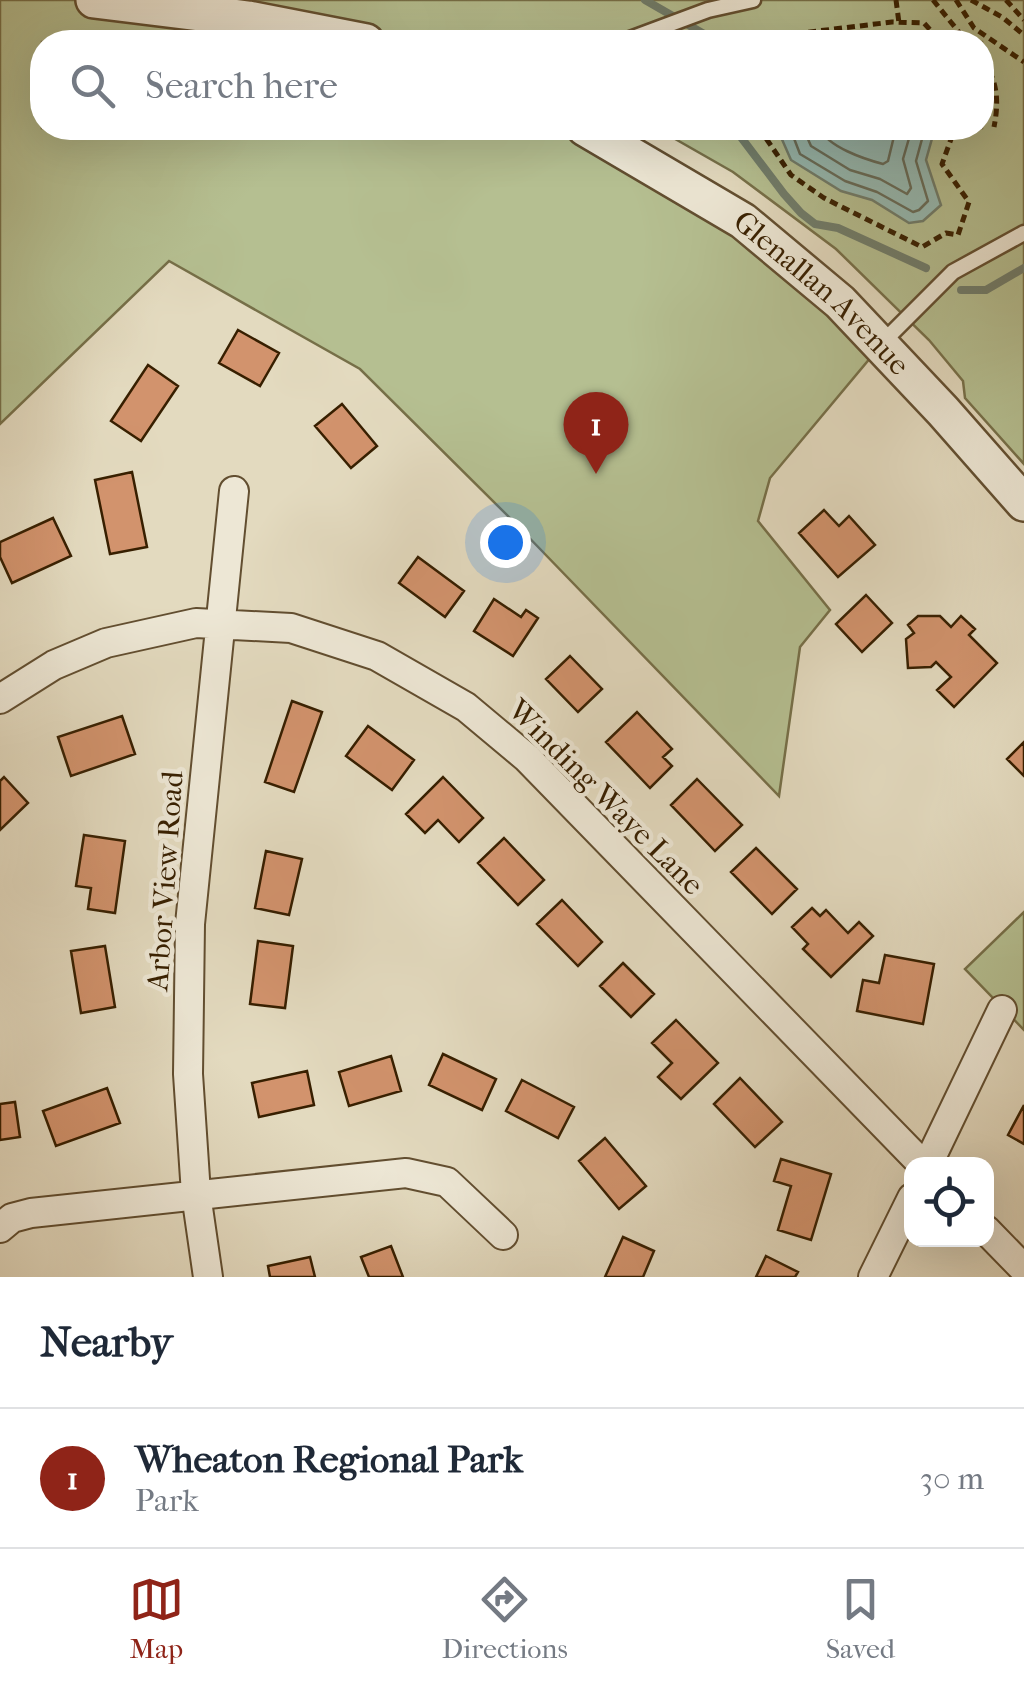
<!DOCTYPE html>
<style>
body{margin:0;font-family:"IM FELL French Canon",serif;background:#f2f2f3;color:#1f2937}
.controls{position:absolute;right:30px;bottom:30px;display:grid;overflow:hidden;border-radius:20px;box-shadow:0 10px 40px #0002}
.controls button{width:90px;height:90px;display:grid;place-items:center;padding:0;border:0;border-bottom:2px solid #e0e1e3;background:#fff;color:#1f2937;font:50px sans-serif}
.you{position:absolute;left:505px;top:542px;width:35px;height:35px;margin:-25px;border:8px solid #fff;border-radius:50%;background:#1a73e8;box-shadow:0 0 0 15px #1a73e833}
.badge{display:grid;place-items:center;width:65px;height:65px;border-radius:50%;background:#8f2418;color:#fff;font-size:32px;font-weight:700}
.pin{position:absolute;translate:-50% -82px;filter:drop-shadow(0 2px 5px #0008)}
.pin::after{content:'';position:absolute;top:52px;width:35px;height:30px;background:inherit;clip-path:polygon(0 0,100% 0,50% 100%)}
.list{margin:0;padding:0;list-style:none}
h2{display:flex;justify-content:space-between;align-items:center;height:130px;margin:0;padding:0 40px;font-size:42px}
h2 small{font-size:32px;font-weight:400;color:#747a83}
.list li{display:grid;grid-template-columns:65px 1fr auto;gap:30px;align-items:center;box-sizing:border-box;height:140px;padding:0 40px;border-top:2px solid #e0e1e3}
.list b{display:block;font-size:38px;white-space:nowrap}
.list p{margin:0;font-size:32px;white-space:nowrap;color:#747a83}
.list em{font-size:32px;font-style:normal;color:#747a83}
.icon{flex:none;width:55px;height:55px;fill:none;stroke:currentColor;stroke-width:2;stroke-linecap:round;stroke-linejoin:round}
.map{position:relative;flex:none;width:1024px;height:1277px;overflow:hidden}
.search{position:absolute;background:#fff;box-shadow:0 10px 40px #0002;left:30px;right:30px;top:30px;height:110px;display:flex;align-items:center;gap:25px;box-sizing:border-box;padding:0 35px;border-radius:40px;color:#747a83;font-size:38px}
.sheet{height:270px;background:#fff}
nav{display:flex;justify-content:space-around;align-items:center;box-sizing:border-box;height:140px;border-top:2px solid #e0e1e3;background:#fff;font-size:28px;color:#747a83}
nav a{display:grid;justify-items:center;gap:5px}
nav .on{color:#8f2418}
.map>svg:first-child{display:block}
.green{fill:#b5bf91;stroke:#766f48;stroke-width:2.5}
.water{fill:#95bab3;stroke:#6f7c6b;stroke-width:2.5}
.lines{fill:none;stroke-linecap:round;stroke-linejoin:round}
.shore{stroke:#666c5a;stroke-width:2.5}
.stream{stroke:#6f7c6b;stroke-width:8}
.building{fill:#d2936d;stroke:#371f00;stroke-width:2.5}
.service-casing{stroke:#624e30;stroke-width:19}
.minor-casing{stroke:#624e30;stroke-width:32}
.tertiary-casing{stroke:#624e30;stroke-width:40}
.path{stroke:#371f00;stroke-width:5;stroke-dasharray:8 5;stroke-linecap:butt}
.service{stroke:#ede7d5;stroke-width:14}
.minor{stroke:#ede7d5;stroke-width:28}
.tertiary{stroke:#ede7d5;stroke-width:35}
.labels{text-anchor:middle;stroke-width:9;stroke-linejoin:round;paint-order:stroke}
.street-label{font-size:30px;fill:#371f00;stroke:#ede7d5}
</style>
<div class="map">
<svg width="1024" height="1277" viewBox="0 0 1024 1277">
<rect width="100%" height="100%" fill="#e3dabf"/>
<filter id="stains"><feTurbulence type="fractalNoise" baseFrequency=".002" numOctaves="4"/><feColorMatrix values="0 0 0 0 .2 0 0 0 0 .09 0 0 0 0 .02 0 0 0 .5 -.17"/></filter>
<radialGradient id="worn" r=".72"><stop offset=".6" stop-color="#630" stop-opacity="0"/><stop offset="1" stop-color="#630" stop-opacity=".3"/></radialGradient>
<path class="green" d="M0 0H1024V464L965 398 963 381 929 340 836 249 733 172 656 128H982V42H42V128H585L743 221 881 345 770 478 758 521 830 610 800 647 779 796 512 520 360 369 169 261 0 424Z
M1024 912V1030L965 969Z"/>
<path class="water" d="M777 128H935L926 160 941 205 923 221 909 223 872 200 841 191 791 160Z"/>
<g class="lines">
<path class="shore" d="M790 128 800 154 845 181 877 192 913 212 919 210 928 201 916 161 925 128
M803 128 811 146 850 170 880 179 907 194 911 188 903 159 912 128
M819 128C828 147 864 159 883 164L888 161 896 128"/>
<path class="stream" d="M645 0 718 42
M734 128 784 194 801 213 815 224 838 228 926 268
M961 290H986L1024 268"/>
</g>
<path class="building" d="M238 330 279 353 260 386 219 363Z
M148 365 178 386 141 441 111 421Z
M342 404 377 446 351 468 315 426Z
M132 472 147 547 110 554 95 480Z
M824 510 839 526 849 516 875 545 838 577 799 533Z
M53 518 71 556 12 583 0 557V542Z
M418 557 464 591 445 617 399 583Z
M866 595 892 623 862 652 836 624Z
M494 599 521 617 526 610 538 618 513 656 474 631Z
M918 616H940L951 627 961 616 975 629 969 635 997 663 954 707 937 690 951 677 936 662 931 667 908 668 906 639 914 633 908 625Z
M570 656 602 689 578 712 546 679Z
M292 701 322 712 294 792 265 782Z
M637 712 672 749 663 757 672 766 650 788 606 742Z
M122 716 135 754 71 776 58 737Z
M368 726 414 760 392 790 346 756Z
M1024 742V776L1007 759Z
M4 777 28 803 0 830V781Z
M443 777 483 818 459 842 438 820 425 833 406 814Z
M697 779 742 825 715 851 671 805Z
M84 835 125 841 115 913 88 909 91 888 76 886Z
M504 838 544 880 518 905 478 863Z
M756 848 797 889 772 914 731 872Z
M266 851 302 859 289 915 255 908Z
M562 900 602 942 578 966 537 924Z
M812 908 820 916 826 910 848 933 859 922 873 936 831 977 803 949 808 944 792 927Z
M258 941 293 946 285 1008 250 1004Z
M105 946 115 1007 81 1013 71 951Z
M885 955 934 964 923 1024 857 1011 863 980 879 983Z
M623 963 654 994 631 1017 600 986Z
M676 1020 718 1063 681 1099 658 1077 672 1063 652 1043Z
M443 1054 496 1079 482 1110 429 1085Z
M391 1056 401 1091 349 1106 339 1072Z
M307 1071 314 1105 259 1117 252 1083Z
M740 1078 782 1122 755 1147 714 1104Z
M522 1080 574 1107 558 1138 506 1111Z
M107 1088 120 1123 56 1146 43 1111Z
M15 1102 20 1137 0 1140V1104Z
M1024 1105V1144L1008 1135Z
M605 1138 646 1186 619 1209 579 1161Z
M781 1159 831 1174 811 1240 778 1230 791 1186 774 1181Z
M623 1237 654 1251 643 1277H605Z
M391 1246 403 1277H369L361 1257Z
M766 1256 798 1272 795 1277H756Z
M310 1257 315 1277H270L268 1266Z"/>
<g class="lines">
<g class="service-casing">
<path id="service" d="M622 42 708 10 753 0
M881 344 953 272 1024 233"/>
</g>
<g class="minor-casing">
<path id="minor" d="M0 699 54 665 106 643 196 623 291 628 377 656 466 707 527 758 922 1164
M928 1164 1002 1010
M0 1228 12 1218 31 1213 406 1173 447 1182 503 1235
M986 1230 1024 1269
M208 1277 196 1194 188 1074 190 924 234 491
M873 1277 912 1198"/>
</g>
<g class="tertiary-casing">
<g id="tertiary">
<path d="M94 0 248 19 366 42"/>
<path id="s1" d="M585 128 743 221 840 302 943 411 1024 503"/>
</g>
</g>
<path class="path" d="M896 0 899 23
M933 0 967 42
M956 0 974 28 1024 62
M971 0 1002 17 1024 35
M1006 0 1024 20
M786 42 793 34 892 22 924 23 941 42
M982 60C998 80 999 102 994 127
M759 128 791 175 824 198 922 247 946 233 958 235 969 202 942 164 955 128"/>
<use href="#service" class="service"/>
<use href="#minor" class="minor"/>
<use href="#tertiary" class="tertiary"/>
</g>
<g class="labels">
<g class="street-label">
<text dy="10" stroke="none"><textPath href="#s1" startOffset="290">Glenallan Avenue</textPath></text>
<text transform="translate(606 797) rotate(45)" y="10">Winding Waye Lane</text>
<text transform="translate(165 881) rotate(-86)" y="10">Arbor View Road</text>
</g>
</g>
<rect width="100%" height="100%" filter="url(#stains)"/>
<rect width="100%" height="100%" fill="url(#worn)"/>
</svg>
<div class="controls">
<button><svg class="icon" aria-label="locate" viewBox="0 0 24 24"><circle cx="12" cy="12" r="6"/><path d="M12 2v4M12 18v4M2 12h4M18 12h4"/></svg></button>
</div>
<div class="you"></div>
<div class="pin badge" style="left:596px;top:474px">1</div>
<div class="search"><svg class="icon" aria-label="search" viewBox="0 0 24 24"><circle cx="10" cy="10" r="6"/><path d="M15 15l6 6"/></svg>Search here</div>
</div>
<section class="sheet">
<h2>Nearby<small></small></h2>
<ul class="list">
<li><span class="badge">1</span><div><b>Wheaton Regional Park</b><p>Park</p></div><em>30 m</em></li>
</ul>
</section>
<nav>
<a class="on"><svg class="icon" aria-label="map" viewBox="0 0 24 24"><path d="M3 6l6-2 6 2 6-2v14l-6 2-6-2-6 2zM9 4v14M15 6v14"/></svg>Map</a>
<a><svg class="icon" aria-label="directions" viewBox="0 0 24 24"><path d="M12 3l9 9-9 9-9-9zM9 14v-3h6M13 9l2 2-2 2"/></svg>Directions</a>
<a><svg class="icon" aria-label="saved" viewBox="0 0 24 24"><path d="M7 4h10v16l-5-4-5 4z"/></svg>Saved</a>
</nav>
